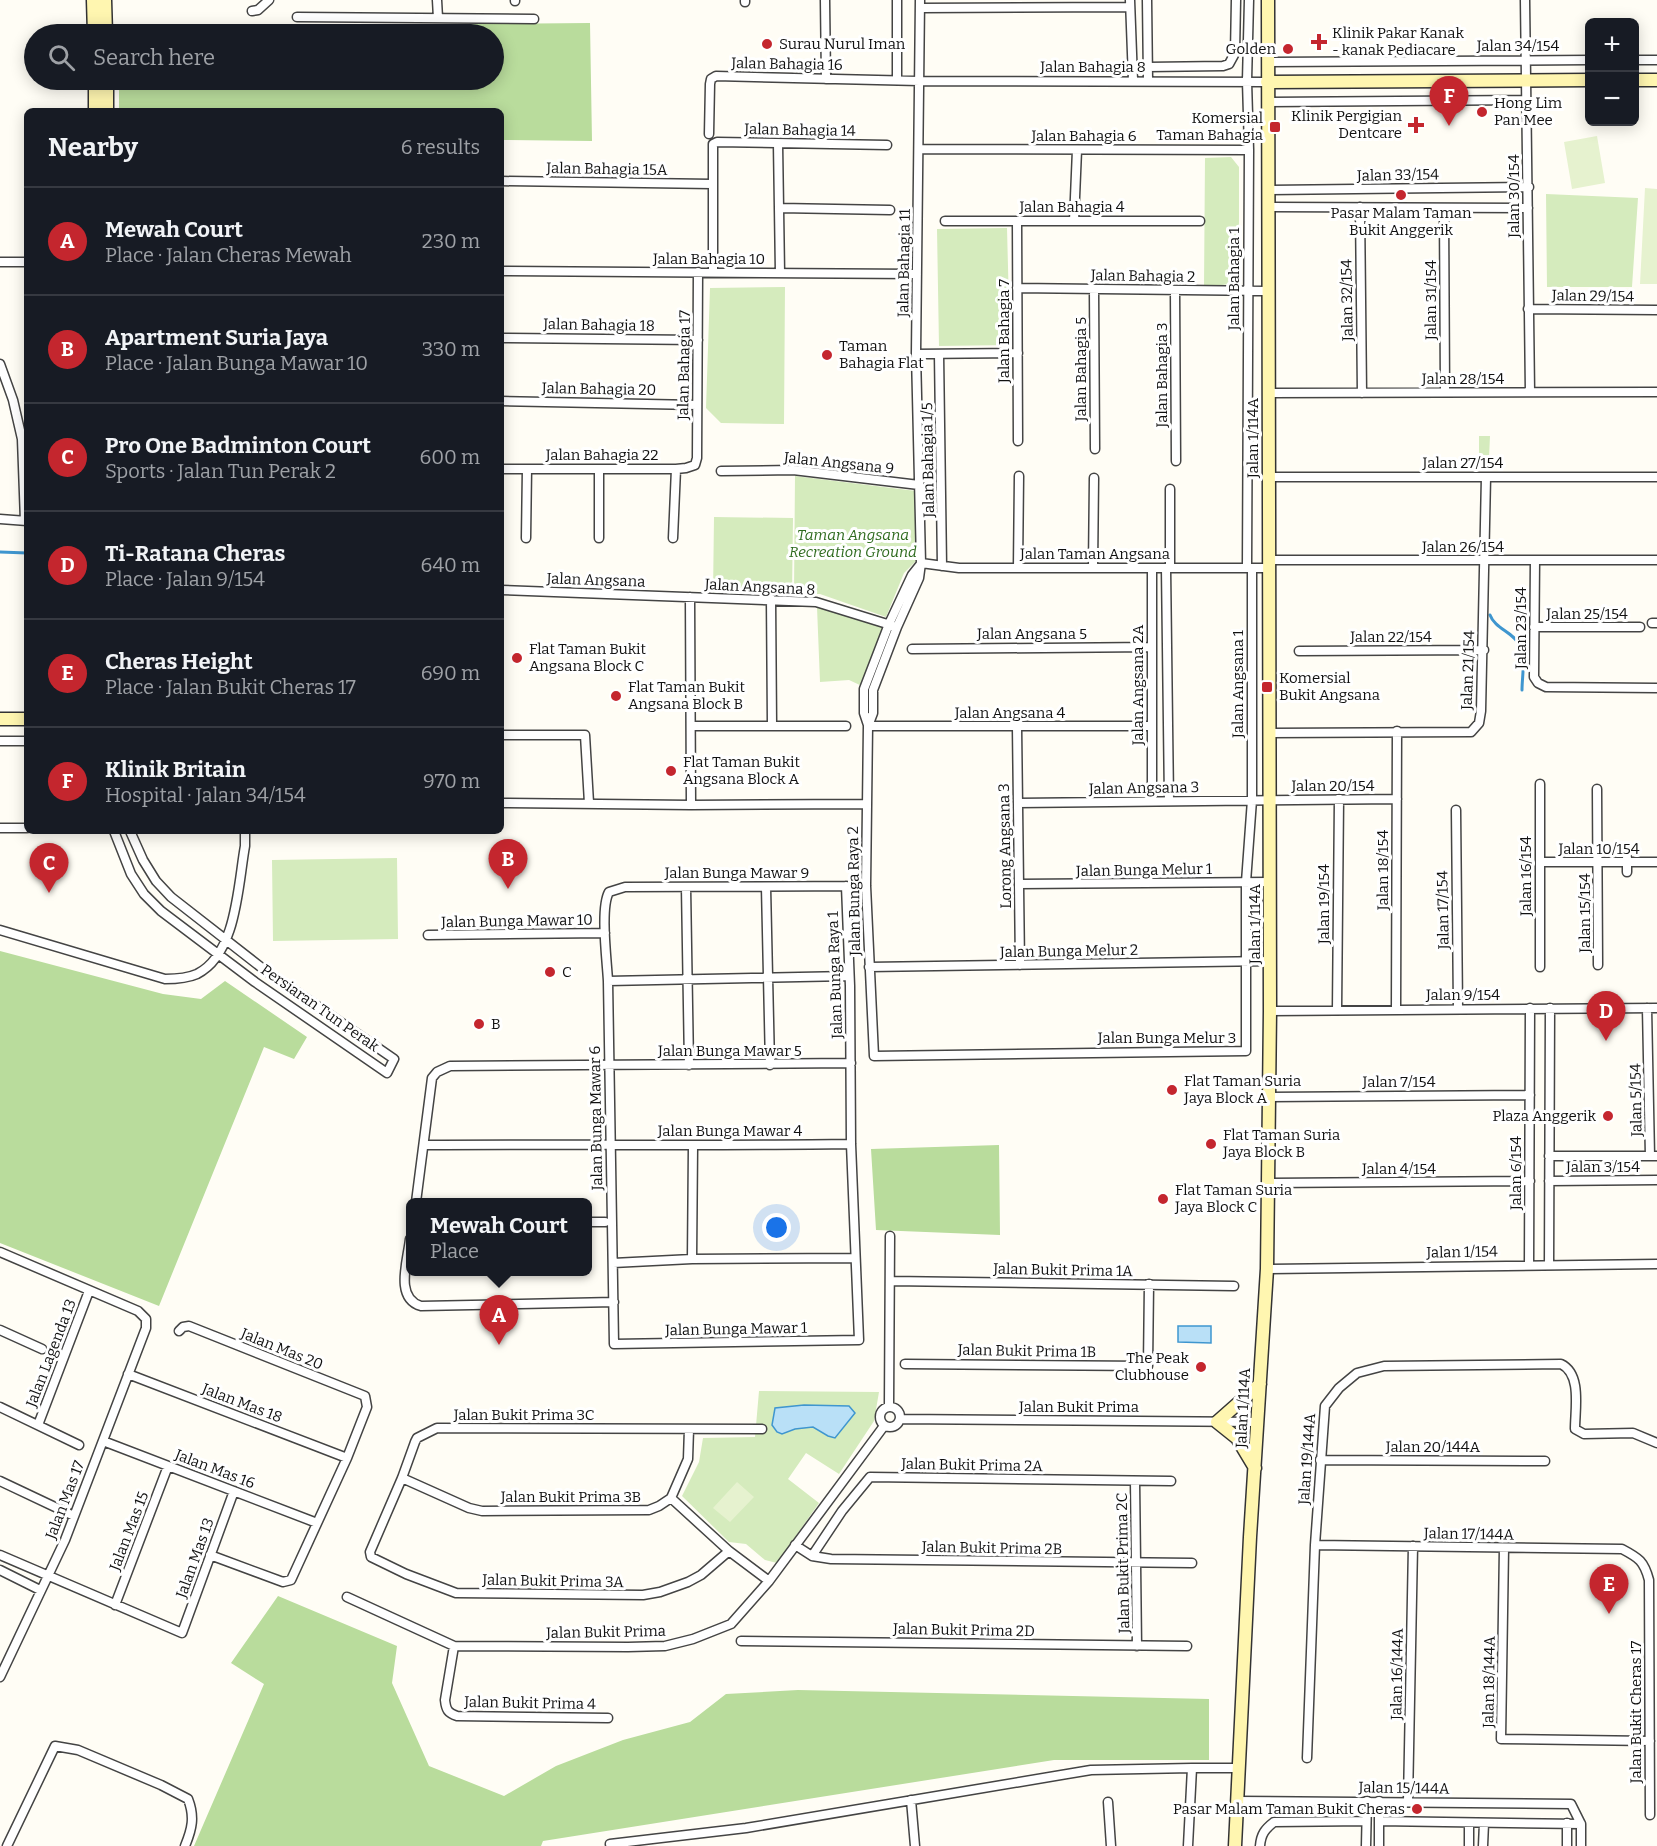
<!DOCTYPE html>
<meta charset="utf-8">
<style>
body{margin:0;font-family:Bitter,serif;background:#242831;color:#f1f3f6}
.controls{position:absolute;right:18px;top:18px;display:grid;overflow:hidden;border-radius:9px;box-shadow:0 3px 15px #0003}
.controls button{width:54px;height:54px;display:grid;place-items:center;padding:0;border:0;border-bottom:2px solid #363941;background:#171b24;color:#f1f3f6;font:30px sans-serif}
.you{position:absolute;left:777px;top:1228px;width:21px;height:21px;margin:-15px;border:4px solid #fff;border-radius:50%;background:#1a73e8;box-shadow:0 0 0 9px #1a73e833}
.badge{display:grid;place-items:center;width:39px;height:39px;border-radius:50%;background:#c4262e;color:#fff;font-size:20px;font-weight:700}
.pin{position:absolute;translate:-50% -50px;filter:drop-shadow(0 2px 3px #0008)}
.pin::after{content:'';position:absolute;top:32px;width:21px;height:18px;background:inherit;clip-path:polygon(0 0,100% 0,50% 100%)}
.popup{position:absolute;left:406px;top:1198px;width:186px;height:78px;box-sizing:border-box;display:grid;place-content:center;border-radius:9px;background:#171b24;filter:drop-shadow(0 2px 4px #0005);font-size:20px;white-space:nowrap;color:#9ea1a6}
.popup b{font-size:22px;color:#f1f3f6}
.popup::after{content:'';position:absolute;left:50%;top:100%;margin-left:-12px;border:12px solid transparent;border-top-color:#171b24}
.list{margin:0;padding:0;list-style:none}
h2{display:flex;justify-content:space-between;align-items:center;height:78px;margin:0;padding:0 24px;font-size:26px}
h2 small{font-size:20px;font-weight:400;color:#9ea1a6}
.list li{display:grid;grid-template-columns:39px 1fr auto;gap:18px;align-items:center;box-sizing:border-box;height:108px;padding:0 24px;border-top:2px solid #363941}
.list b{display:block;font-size:22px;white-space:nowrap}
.list p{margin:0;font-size:20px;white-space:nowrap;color:#9ea1a6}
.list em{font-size:20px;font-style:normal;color:#9ea1a6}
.icon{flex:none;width:33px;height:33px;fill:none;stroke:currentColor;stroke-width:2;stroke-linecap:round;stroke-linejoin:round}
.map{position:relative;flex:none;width:1657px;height:1846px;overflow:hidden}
.search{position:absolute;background:#171b24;box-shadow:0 3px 15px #0003;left:24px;top:24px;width:480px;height:66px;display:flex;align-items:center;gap:15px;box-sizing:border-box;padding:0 21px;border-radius:33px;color:#9ea1a6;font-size:22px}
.panel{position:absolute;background:#171b24;box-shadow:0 3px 15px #0003;left:24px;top:108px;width:480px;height:726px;border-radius:9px}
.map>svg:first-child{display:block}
.green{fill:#d5ebbd}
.forest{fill:#b9dc9c}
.pitch{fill:#e6f2cf}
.water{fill:#b9e0f7;stroke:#3f96cf;stroke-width:1.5}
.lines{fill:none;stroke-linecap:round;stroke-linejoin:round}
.stream{stroke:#3f96cf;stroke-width:3}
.street-casing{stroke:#444;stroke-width:11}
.secondary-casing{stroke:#333;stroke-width:15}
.street{stroke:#fff;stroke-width:8}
.secondary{stroke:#fff6b0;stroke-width:12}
.poi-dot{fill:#c4262e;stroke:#fff;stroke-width:2}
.labels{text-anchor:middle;stroke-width:6;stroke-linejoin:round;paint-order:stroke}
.poi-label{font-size:15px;fill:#111;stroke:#fff;text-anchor:start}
.street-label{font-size:15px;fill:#111;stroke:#fff}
.park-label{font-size:15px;font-style:italic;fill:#2f6b1f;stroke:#fff}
</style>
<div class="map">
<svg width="1657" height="1846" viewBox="0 0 1657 1846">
<rect width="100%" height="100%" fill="#fffdf5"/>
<path class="green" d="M1231 157 1239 167V283L1204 287 1205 158Z
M1546 194 1638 198 1632 287H1547Z
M1007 228 1010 345 939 346 937 229Z
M785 287 784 424 721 423 706 408 710 288Z
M1479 436H1490L1489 458 1479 457Z
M795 476 916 491 917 560 904 573 886 617 820 594H794Z
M714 517 793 518 792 594H713Z
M817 607 884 627 862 686 849 680 820 682Z
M397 858 398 939 273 941 272 860Z
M759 1391 879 1392 874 1421 839 1474 806 1453 788 1479 819 1503 777 1563 765 1560 746 1544 729 1542 682 1496 699 1462 703 1438 755 1437Z"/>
<path class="forest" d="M590 23 592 141 501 140V111H119V80H494V34H119V27Z
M0 951 163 994 201 999 225 981 307 1037 294 1059 264 1047 159 1306 0 1243Z
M999 1145 1000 1235 876 1230 871 1149Z
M278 1596 397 1646 392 1683 429 1766 504 1796 556 1766 623 1740 690 1722 726 1694 798 1690 1209 1699V1760H1054L543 1841 541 1846H194L264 1684 231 1663Z"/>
<path class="pitch" d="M1597 136 1605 183 1572 189 1564 142Z
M1645 188 1657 189V284H1640Z
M737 1482 754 1497 730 1522 713 1508Z"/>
<path class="water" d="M1178 1326H1211V1343L1178 1342Z
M804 1405 849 1406 855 1413 835 1438 828 1436 813 1427 795 1429 782 1434 777 1432 772 1425 775 1408Z"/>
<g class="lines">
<path class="stream" d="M0 552 27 553
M1490 615C1495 629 1514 632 1520 646 1526 658 1522 676 1522 690"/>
<g class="street-casing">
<path id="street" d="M437 0 438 18
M515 0V1
M745 0V2
M825 0 826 79
M920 0 916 354 921 563 919 578 897 627 873 690V713L868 726 866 886 874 1056 1246 1051V882L1252 800V568
M1130 0 1133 80
M1147 0 1148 80
M1525 0 1530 392
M921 8 1130 7
M252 11 258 10 269 0
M297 17 534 19
M1634 60H1657
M1268 62 1590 60
M1148 67 1223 66 1229 64 1235 53 1236 0
M897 80V0
M1267 102 1527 100
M709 134 710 84 711 79 716 76 919 81 1267 82
M778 144 780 273
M920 149 1249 150
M501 181 712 184
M1268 190 1529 187
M1268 207 1528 208
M1360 207 1362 393
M780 208 890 210
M1444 208 1445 392
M945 221H1200
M1017 221 1018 441
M1074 221 1077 150
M0 262H27
M501 271 917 274
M713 272V144L717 142 887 145
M1017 288 1268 291
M1094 289 1095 449
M1175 290 1176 461
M1528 309 1657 310
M501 338 698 340
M916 354 1018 353
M939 354 942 566
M0 364 13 400 22 439 25 521
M1268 393 1657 392
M501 401 697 405
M501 469H676L686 468 695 465 697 458 698 272
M721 471 793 470 919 485
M1269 477H1657
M1170 489V568
M0 519 27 521
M526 538 527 469
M599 538V469
M673 538 676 469
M1269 560H1657
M1535 560 1534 677 1538 683 1546 687 1657 688
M921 563 959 568H1269
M1018 568 1019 476
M1093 568 1094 478
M1152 568V801
M1166 568 1169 801
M1247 568 1249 150 1247 81 1249 0
M501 590 816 602 897 627
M690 597 691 805
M771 599 772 725
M1652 623H1657
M1534 627H1640
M912 649 1152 647
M1299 651 1484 650
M868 725 864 713V689L889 624 912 575 920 565
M691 726H846
M868 726H1152
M1017 727 1020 965
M1269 733 1471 732 1479 723 1481 711 1486 477
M501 735H585L589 803
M0 741H27
M1597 789 1598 965
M501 803 691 805 866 804
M1018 803 1397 799
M1456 810 1458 1009
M0 828H27
M114 831 131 874 144 894 161 911 255 982 387 1073 394 1059 262 968 171 897 156 881 143 860 130 831
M1627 858V872
M1540 862H1657
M1019 884 1270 882
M846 886 850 986 851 1144 859 1340 614 1344 608 981C607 961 600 908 609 892L625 887 866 886
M686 887 689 1065
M766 887 770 1065
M0 930 165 979C176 979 188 978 197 974 237 954 238 884 245 846V831
M428 935 605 933
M869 967 1270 961
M1540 967V784
M608 981 849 976
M1647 1008 1650 1156
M1396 1009 1397 731
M1337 1010 1339 799
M1270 1011 1657 1008
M1269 1097 1530 1095
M424 1145C566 1144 709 1146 851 1144
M1549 1156H1657
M1549 1181 1657 1180
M1268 1183 1530 1181
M416 1202 432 1078 437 1072 450 1066 851 1063
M588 1222H605
M410 1239C408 1260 394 1298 421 1306L614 1302
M0 1252 138 1311 146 1319V1328L65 1540 0 1677
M692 1259 693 1146
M613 1263 692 1259 855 1258
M1529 1265 1530 1008
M1549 1265 1550 1008
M1267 1269 1657 1264
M891 1281 1234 1286
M0 1330 42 1349
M179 1331 183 1327 189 1326 365 1396 367 1407 347 1458 291 1580 283 1582 210 1555
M905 1364 1148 1366 1149 1284
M128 1374 347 1458
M880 1417a10 10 0 1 1 20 0a10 10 0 1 1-20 0Z
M0 1407 79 1445
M889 1407 890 1236
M900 1419 1257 1422
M38 1425 89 1291
M103 1441 317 1523
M1320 1460 1545 1461
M402 1478 469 1508 482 1511 649 1510 659 1506 671 1498 688 1459 689 1429
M0 1481 74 1516
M1135 1481 1137 1646
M671 1498 729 1551 769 1581
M795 1545 812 1556 831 1559 1192 1563
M1315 1545 1622 1549C1639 1558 1644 1561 1649 1580L1650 1815
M1504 1548 1501 1739 1650 1741
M729 1551 701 1575 688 1582 660 1592 643 1595 456 1593 406 1574 371 1557 370 1552 402 1478 415 1442 417 1438 437 1428 762 1429
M0 1555 182 1633 234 1491
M812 1556 842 1511 870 1477 1171 1481
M0 1570 40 1590
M347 1597 454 1646 628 1647 665 1646 693 1639 731 1624 769 1581 884 1426
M115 1605 168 1466
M741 1641 1187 1646
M454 1646 445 1700C446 1710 448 1713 457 1716L608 1718
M1307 1758 1315 1545 1325 1406 1339 1388 1357 1373 1384 1366 1561 1364C1582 1374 1575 1409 1575 1429L1584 1434 1633 1433 1657 1443
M1192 1768H1238
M911 1800 915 1846
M1237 1801 1571 1804 1581 1824V1846
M1408 1801 1413 1546
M1108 1802 1111 1846
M1379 1821 1581 1824
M610 1844 746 1828 1091 1770 1192 1768 1188 1846
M7 1846 55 1746 78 1750 161 1785 188 1799C195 1817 192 1829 185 1846
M1260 1846C1261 1834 1265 1829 1274 1822L1366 1821
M1366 1846 1367 1801
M1379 1846V1801
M1469 1846V1823
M1483 1846 1484 1823
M1567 1846V1823"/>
</g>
<g class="secondary-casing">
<path id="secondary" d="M93 0 94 34
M105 0 106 34
M95 80V111
M107 80V111
M1634 80H1657
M1267 82 1590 80
M0 719H27
M1255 1468 1237 1438 1217 1422 1260 1384
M1235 1846 1250 1537 1267 1269 1270 1011 1268 0"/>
</g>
<use href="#street" class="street"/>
<use href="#secondary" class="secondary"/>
</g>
<g class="poi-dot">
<path d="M1316 33h6v6h6v6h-6v6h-6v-6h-6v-6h6z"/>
<circle cx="767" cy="44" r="6"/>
<circle cx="1288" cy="49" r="6"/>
<circle cx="1482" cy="112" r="6"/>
<path d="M1413 116h6v6h6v6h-6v6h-6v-6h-6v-6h6z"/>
<rect x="1269" y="121" width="12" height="12" rx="3"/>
<circle cx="1401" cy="195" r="6"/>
<circle cx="827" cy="355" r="6"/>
<circle cx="517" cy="658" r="6"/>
<rect x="1261" y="681" width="12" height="12" rx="3"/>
<circle cx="616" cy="696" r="6"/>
<circle cx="671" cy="771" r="6"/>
<circle cx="550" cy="972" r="6"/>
<circle cx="479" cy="1024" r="6"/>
<circle cx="1172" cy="1090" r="6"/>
<circle cx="1608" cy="1116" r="6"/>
<circle cx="1211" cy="1144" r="6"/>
<circle cx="1163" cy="1199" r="6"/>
<circle cx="1201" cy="1367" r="6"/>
<circle cx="1417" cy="1809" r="6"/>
</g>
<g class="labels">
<g class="poi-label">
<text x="1332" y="38">Klinik Pakar Kanak<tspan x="1332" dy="17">- kanak Pediacare</tspan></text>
<text x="779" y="49">Surau Nurul Iman</text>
<text x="1276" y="54" text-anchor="end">Golden</text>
<text x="1494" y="108">Hong Lim<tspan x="1494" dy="17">Pan Mee</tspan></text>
<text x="1402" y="121" text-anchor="end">Klinik Pergigian<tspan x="1402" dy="17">Dentcare</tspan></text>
<text x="1263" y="123" text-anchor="end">Komersial<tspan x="1263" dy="17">Taman Bahagia</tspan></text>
<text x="1401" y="218" text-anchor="middle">Pasar Malam Taman<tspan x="1401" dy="17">Bukit Anggerik</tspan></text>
<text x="839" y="351">Taman<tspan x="839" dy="17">Bahagia Flat</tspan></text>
<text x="529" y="654">Flat Taman Bukit<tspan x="529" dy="17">Angsana Block C</tspan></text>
<text x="1279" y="683">Komersial<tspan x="1279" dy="17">Bukit Angsana</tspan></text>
<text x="628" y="692">Flat Taman Bukit<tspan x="628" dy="17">Angsana Block B</tspan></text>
<text x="683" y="767">Flat Taman Bukit<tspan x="683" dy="17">Angsana Block A</tspan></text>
<text x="562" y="977">C</text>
<text x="491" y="1029">B</text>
<text x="1184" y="1086">Flat Taman Suria<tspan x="1184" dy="17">Jaya Block A</tspan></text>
<text x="1596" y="1121" text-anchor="end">Plaza Anggerik</text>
<text x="1223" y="1140">Flat Taman Suria<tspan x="1223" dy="17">Jaya Block B</tspan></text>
<text x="1175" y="1195">Flat Taman Suria<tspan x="1175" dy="17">Jaya Block C</tspan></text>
<text x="1189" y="1363" text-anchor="end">The Peak<tspan x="1189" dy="17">Clubhouse</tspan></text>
<text x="1405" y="1814" text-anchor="end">Pasar Malam Taman Bukit Cheras</text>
</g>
<g class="street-label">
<text x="1518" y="51">Jalan 34/154</text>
<text transform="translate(787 64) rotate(1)" y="5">Jalan Bahagia 16</text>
<text x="1093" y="72">Jalan Bahagia 8</text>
<text transform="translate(800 130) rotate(1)" y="5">Jalan Bahagia 14</text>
<text x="1084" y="141">Jalan Bahagia 6</text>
<text transform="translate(607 169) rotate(1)" y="5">Jalan Bahagia 15A</text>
<text transform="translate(1398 175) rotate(-1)" y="5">Jalan 33/154</text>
<text transform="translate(1514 196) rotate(-90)" y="5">Jalan 30/154</text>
<text x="1072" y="212">Jalan Bahagia 4</text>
<text x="709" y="264">Jalan Bahagia 10</text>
<text transform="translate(904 263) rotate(-89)" y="5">Jalan Bahagia 11</text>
<text transform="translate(1143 276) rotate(1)" y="5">Jalan Bahagia 2</text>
<text transform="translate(1234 279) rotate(-90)" y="5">Jalan Bahagia 1</text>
<text transform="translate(1593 296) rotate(1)" y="5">Jalan 29/154</text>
<text transform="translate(1347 300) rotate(-91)" y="5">Jalan 32/154</text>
<text transform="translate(1431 300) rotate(-90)" y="5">Jalan 31/154</text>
<text transform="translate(599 325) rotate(1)" y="5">Jalan Bahagia 18</text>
<text transform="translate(1004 331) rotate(-90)" y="5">Jalan Bahagia 7</text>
<text transform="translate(684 365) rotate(-89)" y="5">Jalan Bahagia 17</text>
<text transform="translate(1081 369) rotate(-90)" y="5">Jalan Bahagia 5</text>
<text transform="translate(1162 375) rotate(-90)" y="5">Jalan Bahagia 3</text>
<text x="1463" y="384">Jalan 28/154</text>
<text transform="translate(599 389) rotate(1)" y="5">Jalan Bahagia 20</text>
<text transform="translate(1253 438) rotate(-90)" y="5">Jalan 1/114A</text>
<text x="602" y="460">Jalan Bahagia 22</text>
<text transform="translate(928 460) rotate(-91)" y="5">Jalan Bahagia 1/5</text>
<text transform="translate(839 463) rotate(6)" y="5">Jalan Angsana 9</text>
<text x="1463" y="468">Jalan 27/154</text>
<text x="1463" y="552">Jalan 26/154</text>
<text x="1095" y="559">Jalan Taman Angsana</text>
<text transform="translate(596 580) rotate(2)" y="5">Jalan Angsana</text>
<text transform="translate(760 587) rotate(3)" y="5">Jalan Angsana 8</text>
<text x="1587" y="619">Jalan 25/154</text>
<text transform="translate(1521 628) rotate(-90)" y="5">Jalan 23/154</text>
<text x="1032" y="639">Jalan Angsana 5</text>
<text x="1391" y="642">Jalan 22/154</text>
<text transform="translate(1468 670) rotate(-88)" y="5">Jalan 21/154</text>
<text transform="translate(1238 684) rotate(-90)" y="5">Jalan Angsana 1</text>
<text transform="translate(1138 685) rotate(-90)" y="5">Jalan Angsana 2A</text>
<text x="1010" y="718">Jalan Angsana 4</text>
<text x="1333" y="791">Jalan 20/154</text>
<text transform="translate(1144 788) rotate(-1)" y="5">Jalan Angsana 3</text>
<text transform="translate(1005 846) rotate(-91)" y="5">Lorong Angsana 3</text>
<text x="1599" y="854">Jalan 10/154</text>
<text transform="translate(1144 870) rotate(-1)" y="5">Jalan Bunga Melur 1</text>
<text transform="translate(1383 870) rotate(-90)" y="5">Jalan 18/154</text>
<text x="737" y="878">Jalan Bunga Mawar 9</text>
<text transform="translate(1526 876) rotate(-90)" y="5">Jalan 16/154</text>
<text transform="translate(854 891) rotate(-91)" y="5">Jalan Bunga Raya 2</text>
<text transform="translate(1324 904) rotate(-90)" y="5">Jalan 19/154</text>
<text transform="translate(1443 910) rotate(-91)" y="5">Jalan 17/154</text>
<text transform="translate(1585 913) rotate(-90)" y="5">Jalan 15/154</text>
<text transform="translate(517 921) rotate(-1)" y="5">Jalan Bunga Mawar 10</text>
<text transform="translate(1255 924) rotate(-90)" y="5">Jalan 1/114A</text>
<text transform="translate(1069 951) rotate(-1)" y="5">Jalan Bunga Melur 2</text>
<text transform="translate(835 975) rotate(-92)" y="5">Jalan Bunga Raya 1</text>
<text x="1463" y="1000">Jalan 9/154</text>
<text transform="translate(320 1008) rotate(35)" y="5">Persiaran Tun Perak</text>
<text x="1167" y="1043">Jalan Bunga Melur 3</text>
<text x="730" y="1056">Jalan Bunga Mawar 5</text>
<text x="1399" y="1087">Jalan 7/154</text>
<text transform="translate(1636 1100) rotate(-91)" y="5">Jalan 5/154</text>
<text transform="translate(596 1118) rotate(-91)" y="5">Jalan Bunga Mawar 6</text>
<text x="730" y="1136">Jalan Bunga Mawar 4</text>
<text x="1603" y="1172">Jalan 3/154</text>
<text x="1399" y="1174">Jalan 4/154</text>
<text transform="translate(1516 1173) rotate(-90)" y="5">Jalan 6/154</text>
<text transform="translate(1462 1252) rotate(-1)" y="5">Jalan 1/154</text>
<text transform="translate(1063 1270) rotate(1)" y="5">Jalan Bukit Prima 1A</text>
<text transform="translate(736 1329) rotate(-1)" y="5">Jalan Bunga Mawar 1</text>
<text transform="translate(282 1349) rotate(22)" y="5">Jalan Mas 20</text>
<text transform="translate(1027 1351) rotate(1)" y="5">Jalan Bukit Prima 1B</text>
<text transform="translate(51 1353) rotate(-69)" y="5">Jalan Lagenda 13</text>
<text transform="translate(242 1403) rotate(21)" y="5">Jalan Mas 18</text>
<text x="1079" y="1412">Jalan Bukit Prima</text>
<text transform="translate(1243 1408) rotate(-87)" y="5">Jalan 1/114A</text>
<text x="524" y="1420">Jalan Bukit Prima 3C</text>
<text x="1433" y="1452">Jalan 20/144A</text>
<text transform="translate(1307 1459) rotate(-86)" y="5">Jalan 19/144A</text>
<text transform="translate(972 1465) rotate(1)" y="5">Jalan Bukit Prima 2A</text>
<text transform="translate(215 1469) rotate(21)" y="5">Jalan Mas 16</text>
<text x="571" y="1502">Jalan Bukit Prima 3B</text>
<text transform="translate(65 1500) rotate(-69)" y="5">Jalan Mas 17</text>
<text transform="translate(129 1531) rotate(-69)" y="5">Jalan Mas 15</text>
<text transform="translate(1469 1534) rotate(1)" y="5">Jalan 17/144A</text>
<text transform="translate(992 1548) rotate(1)" y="5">Jalan Bukit Prima 2B</text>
<text transform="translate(195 1558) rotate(-70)" y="5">Jalan Mas 13</text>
<text transform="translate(1123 1563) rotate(-91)" y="5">Jalan Bukit Prima 2C</text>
<text transform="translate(553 1581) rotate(1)" y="5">Jalan Bukit Prima 3A</text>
<text transform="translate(964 1630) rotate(1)" y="5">Jalan Bukit Prima 2D</text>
<text transform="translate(606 1632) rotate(-1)" y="5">Jalan Bukit Prima</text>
<text transform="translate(1397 1674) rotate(-89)" y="5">Jalan 16/144A</text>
<text transform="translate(1489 1682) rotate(-89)" y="5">Jalan 18/144A</text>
<text transform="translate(530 1703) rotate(1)" y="5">Jalan Bukit Prima 4</text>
<text transform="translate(1636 1712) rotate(-90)" y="5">Jalan Bukit Cheras 17</text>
<text transform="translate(1404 1788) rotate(1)" y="5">Jalan 15/144A</text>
</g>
<g class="park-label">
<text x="853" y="540">Taman Angsana<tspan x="853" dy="17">Recreation Ground</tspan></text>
</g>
</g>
</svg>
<div class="controls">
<button>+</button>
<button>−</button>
</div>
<div class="you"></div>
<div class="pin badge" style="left:499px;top:1345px">A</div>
<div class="popup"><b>Mewah Court</b>Place</div>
<div class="pin badge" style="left:508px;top:889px">B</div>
<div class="pin badge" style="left:49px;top:893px">C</div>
<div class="pin badge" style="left:1606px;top:1041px">D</div>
<div class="pin badge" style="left:1609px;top:1614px">E</div>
<div class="pin badge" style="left:1449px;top:126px">F</div>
<div class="search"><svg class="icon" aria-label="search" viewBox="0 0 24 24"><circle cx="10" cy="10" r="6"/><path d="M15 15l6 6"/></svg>Search here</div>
<section class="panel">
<h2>Nearby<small>6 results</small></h2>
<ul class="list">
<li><span class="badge">A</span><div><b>Mewah Court</b><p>Place · Jalan Cheras Mewah</p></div><em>230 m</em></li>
<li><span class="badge">B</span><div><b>Apartment Suria Jaya</b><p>Place · Jalan Bunga Mawar 10</p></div><em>330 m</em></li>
<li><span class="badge">C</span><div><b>Pro One Badminton Court</b><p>Sports · Jalan Tun Perak 2</p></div><em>600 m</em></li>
<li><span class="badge">D</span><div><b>Ti-Ratana Cheras</b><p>Place · Jalan 9/154</p></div><em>640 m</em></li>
<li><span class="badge">E</span><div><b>Cheras Height</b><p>Place · Jalan Bukit Cheras 17</p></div><em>690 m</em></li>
<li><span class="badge">F</span><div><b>Klinik Britain</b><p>Hospital · Jalan 34/154</p></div><em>970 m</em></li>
</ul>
</section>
</div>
